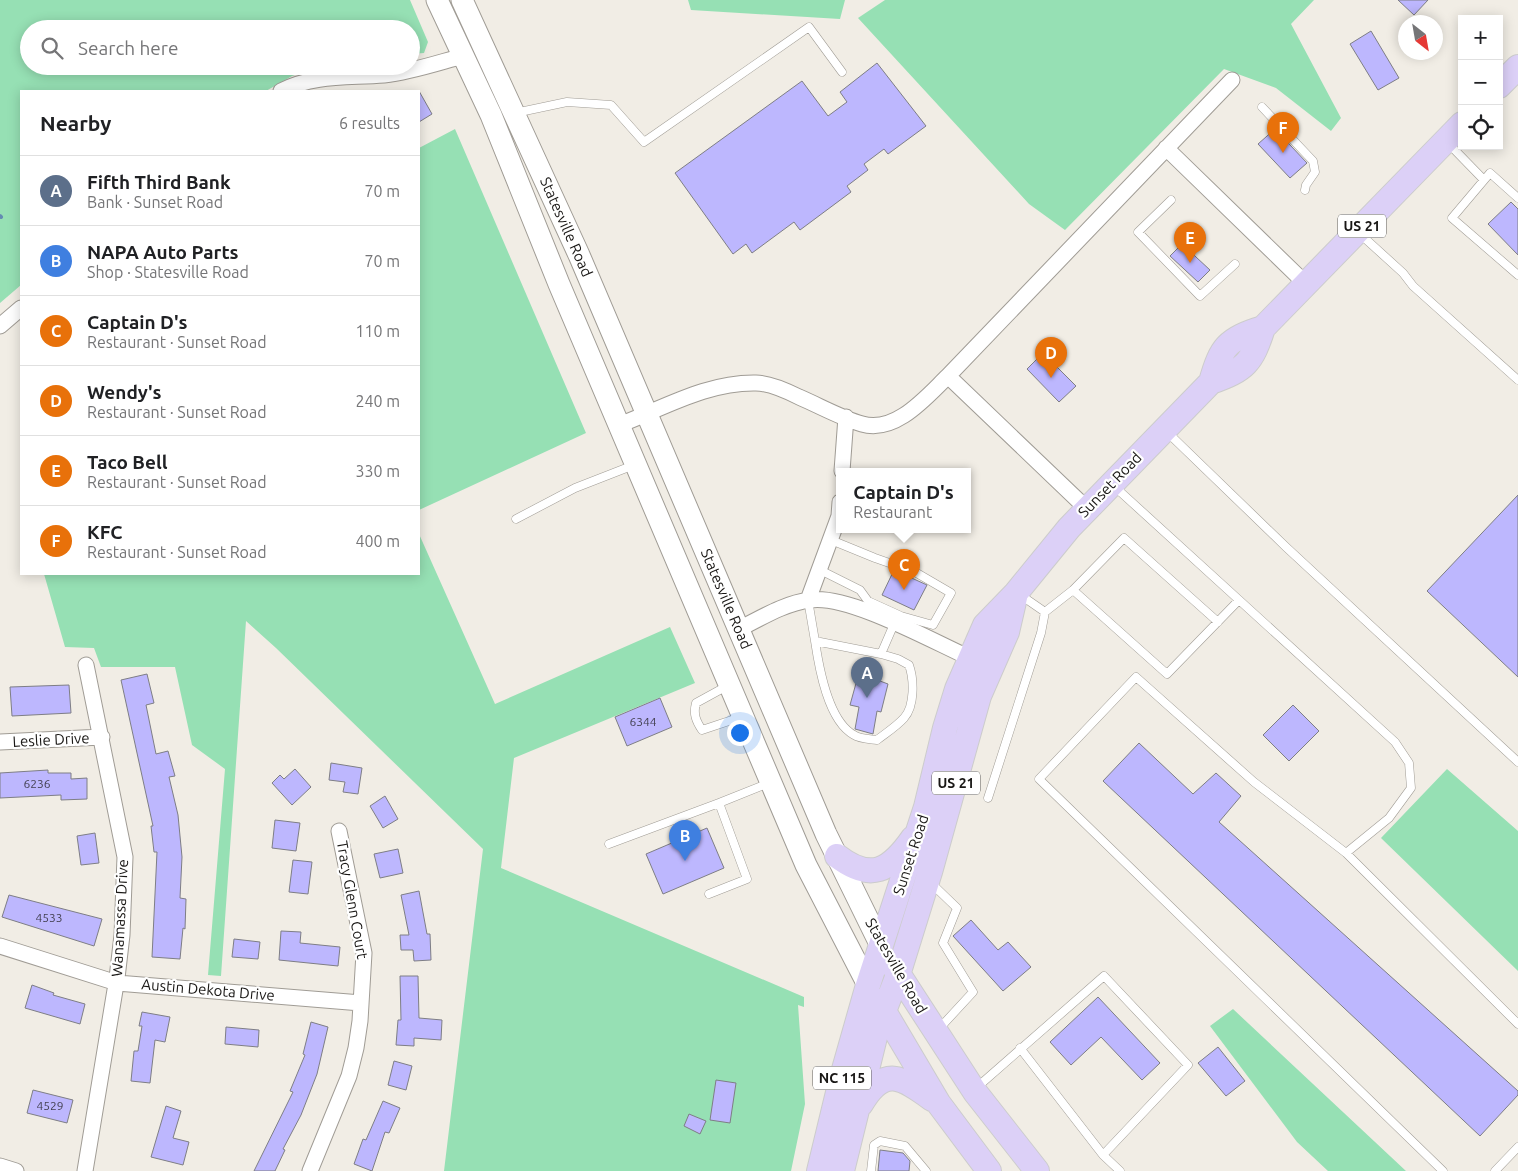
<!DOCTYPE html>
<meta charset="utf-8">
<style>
body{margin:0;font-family:Ubuntu,sans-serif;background:#f6f6f6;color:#202124}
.controls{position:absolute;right:15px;top:15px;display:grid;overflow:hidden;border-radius:0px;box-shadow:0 2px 12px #0003}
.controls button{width:45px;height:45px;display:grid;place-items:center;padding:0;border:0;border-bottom:1px solid #e0e0e0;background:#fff;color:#202124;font:25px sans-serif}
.compass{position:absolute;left:1398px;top:15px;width:45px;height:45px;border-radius:50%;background:#fff;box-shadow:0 2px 12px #0003;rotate:149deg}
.you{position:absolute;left:739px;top:732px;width:18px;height:18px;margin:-12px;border:4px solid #fff;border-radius:50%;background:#1a73e8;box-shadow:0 0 0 8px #1a73e833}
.badge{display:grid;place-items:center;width:32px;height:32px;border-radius:50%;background:#0b8043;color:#fff;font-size:16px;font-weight:700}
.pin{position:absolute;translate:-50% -41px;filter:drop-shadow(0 1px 2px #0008)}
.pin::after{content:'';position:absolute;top:26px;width:18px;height:15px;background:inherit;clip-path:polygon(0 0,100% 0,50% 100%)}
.popup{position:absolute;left:836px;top:468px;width:135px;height:65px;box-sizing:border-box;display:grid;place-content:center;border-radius:0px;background:#fff;filter:drop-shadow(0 1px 4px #0005);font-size:16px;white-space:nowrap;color:#757577}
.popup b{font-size:19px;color:#202124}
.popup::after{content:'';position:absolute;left:50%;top:100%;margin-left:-10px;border:10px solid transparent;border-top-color:#fff}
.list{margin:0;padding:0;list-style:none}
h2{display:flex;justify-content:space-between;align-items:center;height:65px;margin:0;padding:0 20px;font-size:21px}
h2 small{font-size:16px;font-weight:400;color:#757577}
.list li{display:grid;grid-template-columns:32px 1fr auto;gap:15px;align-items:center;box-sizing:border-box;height:70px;padding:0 20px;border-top:1px solid #e0e0e0}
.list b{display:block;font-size:19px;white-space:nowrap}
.list p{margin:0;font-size:16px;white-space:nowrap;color:#757577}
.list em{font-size:16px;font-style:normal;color:#757577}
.icon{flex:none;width:28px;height:28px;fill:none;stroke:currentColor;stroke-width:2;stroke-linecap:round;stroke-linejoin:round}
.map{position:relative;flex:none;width:1518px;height:1171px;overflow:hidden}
.search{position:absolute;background:#fff;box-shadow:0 2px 12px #0003;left:20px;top:20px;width:400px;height:55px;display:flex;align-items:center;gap:12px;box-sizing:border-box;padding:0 18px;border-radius:28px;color:#757577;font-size:19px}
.panel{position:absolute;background:#fff;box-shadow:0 2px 12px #0003;left:20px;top:90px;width:400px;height:485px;border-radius:0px}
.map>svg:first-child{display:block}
.green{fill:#96e0b4}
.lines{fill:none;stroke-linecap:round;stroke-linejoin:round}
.stream{stroke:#648cb2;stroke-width:4}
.building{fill:#bdb7fe;stroke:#7e7e85}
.lane-casing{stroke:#a09c95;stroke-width:9}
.street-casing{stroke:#a09c95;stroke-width:17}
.secondary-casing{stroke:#a09c95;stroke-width:23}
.primary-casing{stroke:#ccc;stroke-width:26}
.lane{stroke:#fff;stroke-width:8}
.street{stroke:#fff;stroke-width:15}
.secondary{stroke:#fff;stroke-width:21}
.primary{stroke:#dcd0f7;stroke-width:24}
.labels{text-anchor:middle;stroke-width:4.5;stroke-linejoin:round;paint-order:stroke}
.number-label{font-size:12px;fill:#423f4f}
.shield{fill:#fff;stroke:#5e5d5b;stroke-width:1}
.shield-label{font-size:14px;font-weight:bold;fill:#191715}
.street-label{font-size:15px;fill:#191715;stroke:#fff}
</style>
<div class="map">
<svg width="1518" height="1171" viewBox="0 0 1518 1171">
<rect width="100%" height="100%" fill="#f1ede5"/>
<path class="green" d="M0 0H410L428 42 424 53 411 54V29H29V66H320L292 76 266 91H21V285L0 303Z
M688 0H845L840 19 691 10Z
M885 0H1314L1291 24 1341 118 1331 131 1276 88 1224 69 1065 230 1029 204 858 18Z
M455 129 586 433 419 510V148Z
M419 534 495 704 670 627 695 683 514 758 501 868 804 997V1007L798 1005 805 1104 791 1171H444L483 849 276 648 246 621 221 976 208 975 225 769 192 745 175 667H101L94 648 65 647 44 574H419Z
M1447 769 1518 831V971L1381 838Z
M1233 1009 1406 1171H1328L1297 1142 1210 1026Z"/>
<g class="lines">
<path class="stream" d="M0 216 1 217"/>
</g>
<path class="building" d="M1398 0H1428L1414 15Z
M1371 31 1399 78 1378 90 1350 44Z
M877 63 926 126 888 154 884 149 864 164 868 170 847 186 851 192 800 230 794 222 752 253 746 244 733 254 675 173 802 81 828 116 847 102 840 92Z
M419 91 432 114 419 122Z
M1275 129 1307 163 1290 178 1258 144Z
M1511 202 1518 209V255L1488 224Z
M1182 244 1210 270 1198 282 1170 256Z
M1043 353 1076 386 1059 402 1027 369Z
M1518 495V677L1427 591Z
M894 570 927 585 914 610 882 595Z
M147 674 154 703 146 705 156 754 168 751 175 776 169 777 178 815 182 857 180 898 186 899 185 929 183 928 180 959 152 957 157 852H154L151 826H153L121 680Z
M872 674 880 676V681L888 684 881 712 877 711 873 734 855 729 859 707 850 705 858 676 870 678Z
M69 685 71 713 12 716 10 687Z
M660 698 672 727 627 746 615 717Z
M1293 705 1319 731 1289 761 1263 735Z
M1139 743 1193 794 1216 773 1241 796 1219 822 1518 1091V1095L1480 1136 1103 781Z
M331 763 362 768 358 794 343 792 345 782 329 780Z
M295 769 311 787 292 805 272 783 280 775 284 779Z
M48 770V773H71V779L87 778V799L61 800V795L0 798V773Z
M385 796 398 819 383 828 370 806Z
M275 820 300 823 296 851 272 848Z
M707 828 724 868 663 894 646 854Z
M95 833 99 863 81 865 77 836Z
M398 849 403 873 380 878 374 854Z
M293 860 312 862 308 894 289 892Z
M419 891 427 934H430L431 960 414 961 413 950H401L400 935H409L401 895Z
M9 895 102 919 94 946 2 917Z
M971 920 998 950 1008 942 1031 967 1003 991 953 936Z
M281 931 301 932 300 943 340 947 338 966 279 960Z
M234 939 260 942 258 959 232 957Z
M400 976H418L419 1018 442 1020 441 1040 414 1038V1046L396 1045 398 1020H401Z
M32 985 54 993 53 995 85 1004 80 1024 25 1008Z
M1098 997 1160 1063 1142 1080 1101 1037 1071 1065 1050 1042Z
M142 1012 170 1017 165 1042 155 1040 150 1083 131 1081 134 1051H138L142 1026H139Z
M311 1022 328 1027 317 1074 301 1115 283 1149 285 1150 275 1171H254L293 1092 290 1091 305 1055 303 1054Z
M226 1027 259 1030 258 1047 225 1044Z
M1218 1047 1245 1081 1226 1096 1198 1063Z
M394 1061 412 1066 406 1090 388 1085Z
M716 1080 736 1083 730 1123 710 1120Z
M33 1090 73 1100 67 1123 27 1113Z
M383 1101 400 1108 389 1133 385 1132 372 1171 354 1164 363 1139 366 1140Z
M166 1106 181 1111 173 1138 189 1142 183 1165 151 1157Z
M689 1114 706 1121 700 1134 684 1126Z
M880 1150 903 1153 910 1161 909 1171H878Z"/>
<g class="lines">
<g class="lane-casing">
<path id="lane" d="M1262 107 1313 161 1315 172 1306 185 1305 190
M515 113 567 102 611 105 644 142 809 27 842 72
M1447 142 1484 180
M1518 198 1490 173 1452 218 1518 275
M1171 200 1138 232 1200 296 1235 264
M1359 233 1403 273 1413 286 1518 380
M1166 431 1286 547 1518 762
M1115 487 1395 742 1409 763 1411 788 1389 818 1346 853
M516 519 575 488 634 465
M820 570 860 590 868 601 901 616 933 625 951 593 915 572 875 558 831 540
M1019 594 1045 612 1073 590
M808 600 815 641 881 654
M1218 622 1124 538 1073 590 1167 674C1191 649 1215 625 1239 600
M815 641C819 668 828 721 854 735 860 739 870 739 877 740 886 733 897 726 904 718 915 706 914 679 909 665L898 659 881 654 894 624
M727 686 696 703C693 714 696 721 702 730L741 717
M988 798 1041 633 1045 612
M609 844 719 803
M931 883 957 908 943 943 973 992 937 1031
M709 894 747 879 719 803 769 783
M1020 1048 1103 1155 1120 1171
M975 1089 1104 976 1188 1065 1103 1155
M871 1171 874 1145 880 1141 905 1146 926 1171
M1443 1171 1039 779 1136 677 1254 782 1346 853 1518 1024
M1495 1171 1518 1147"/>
</g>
<g class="street-casing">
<path id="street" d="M281 91C315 74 348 78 384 75 411 72 437 63 463 56
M1166 148 1306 284
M0 326 21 308
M948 376 1087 509
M619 425C664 408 707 382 756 383 770 383 787 391 799 397 820 406 841 418 862 424 896 434 927 396 948 376L1232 80
M842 471 846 417
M808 600 839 516 840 502
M739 629C761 618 785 603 810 600 848 594 932 641 970 658
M0 742 102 737
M0 946 117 983 361 1003
M0 1166 16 1171
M85 1171 117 978 122 935 125 857 86 665
M310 1171 349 1076 356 1048 360 1021 364 953 339 831"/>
</g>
<g class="secondary-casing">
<path id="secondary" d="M437 0 491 115 559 284 806 865 868 985
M462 0 579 255 826 834 881 946"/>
</g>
<g class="primary-casing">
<path id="primary" d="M1499 86 1518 67
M1211 382C1221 347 1227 339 1263 328
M837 856C871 882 890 871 913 838
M892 964 975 1092 1037 1171
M878 1001 939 1104 989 1171
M861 1104C884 1065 902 1077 932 1099
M819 1171 841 1080 868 985 926 807 945 728 957 689 985 625 1016 593 1069 528 1211 382C1245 370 1252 363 1263 328L1462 124
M842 1171 877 1029 898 975 930 872 979 696 1007 632 1016 593"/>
</g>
<use href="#lane" class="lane"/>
<use href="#street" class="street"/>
<use href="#secondary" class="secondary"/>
<use href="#primary" class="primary"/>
</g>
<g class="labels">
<g class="number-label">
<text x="643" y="726">6344</text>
<text x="37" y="788">6236</text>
<text x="49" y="922">4533</text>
<text x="50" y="1110">4529</text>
</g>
<g class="shield">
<rect x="1338" y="214.5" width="48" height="23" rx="4"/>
<rect x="932" y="771.5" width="48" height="23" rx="4"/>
<rect x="813" y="1066.5" width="58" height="23" rx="4"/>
</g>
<g class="shield-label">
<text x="1362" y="231">US 21</text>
<text x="956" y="788">US 21</text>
<text x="842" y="1083">NC 115</text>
</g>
<g class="street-label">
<text transform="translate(566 227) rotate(66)" y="5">Statesville Road</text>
<text transform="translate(1110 485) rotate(-46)" y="5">Sunset Road</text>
<text transform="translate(726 599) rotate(67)" y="5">Statesville Road</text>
<text transform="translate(51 740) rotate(-3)" y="5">Leslie Drive</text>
<text transform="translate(911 855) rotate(-72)" y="5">Sunset Road</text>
<text transform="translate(352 900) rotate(80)" y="5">Tracy Glenn Court</text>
<text transform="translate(120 918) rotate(-87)" y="5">Wanamassa Drive</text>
<text transform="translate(896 966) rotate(60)" y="5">Statesville Road</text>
<text transform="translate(208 990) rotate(5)" y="5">Austin Dekota Drive</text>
</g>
</g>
</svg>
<div class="controls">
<button>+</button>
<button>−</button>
<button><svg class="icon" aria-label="locate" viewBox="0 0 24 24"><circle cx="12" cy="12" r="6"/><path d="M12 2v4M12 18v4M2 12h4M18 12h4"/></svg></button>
</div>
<svg class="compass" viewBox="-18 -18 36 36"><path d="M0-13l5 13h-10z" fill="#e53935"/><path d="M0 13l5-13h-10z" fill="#757577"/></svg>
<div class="you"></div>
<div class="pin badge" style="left:867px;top:698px;background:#5c6f8a">A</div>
<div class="pin badge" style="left:685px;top:861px;background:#3f7fe0">B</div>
<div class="pin badge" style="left:904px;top:590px;background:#e8710a">C</div>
<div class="popup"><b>Captain D's</b>Restaurant</div>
<div class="pin badge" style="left:1051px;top:378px;background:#e8710a">D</div>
<div class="pin badge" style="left:1190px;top:263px;background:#e8710a">E</div>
<div class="pin badge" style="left:1283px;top:153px;background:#e8710a">F</div>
<div class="search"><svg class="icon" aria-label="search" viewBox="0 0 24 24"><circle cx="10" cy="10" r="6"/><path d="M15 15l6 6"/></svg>Search here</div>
<section class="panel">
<h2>Nearby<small>6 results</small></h2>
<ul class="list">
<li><span class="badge" style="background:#5c6f8a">A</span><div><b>Fifth Third Bank</b><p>Bank · Sunset Road</p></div><em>70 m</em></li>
<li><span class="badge" style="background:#3f7fe0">B</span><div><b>NAPA Auto Parts</b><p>Shop · Statesville Road</p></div><em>70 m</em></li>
<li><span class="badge" style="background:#e8710a">C</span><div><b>Captain D's</b><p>Restaurant · Sunset Road</p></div><em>110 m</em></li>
<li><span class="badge" style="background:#e8710a">D</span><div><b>Wendy's</b><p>Restaurant · Sunset Road</p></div><em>240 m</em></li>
<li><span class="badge" style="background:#e8710a">E</span><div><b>Taco Bell</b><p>Restaurant · Sunset Road</p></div><em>330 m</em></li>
<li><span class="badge" style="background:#e8710a">F</span><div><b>KFC</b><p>Restaurant · Sunset Road</p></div><em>400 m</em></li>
</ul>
</section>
</div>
